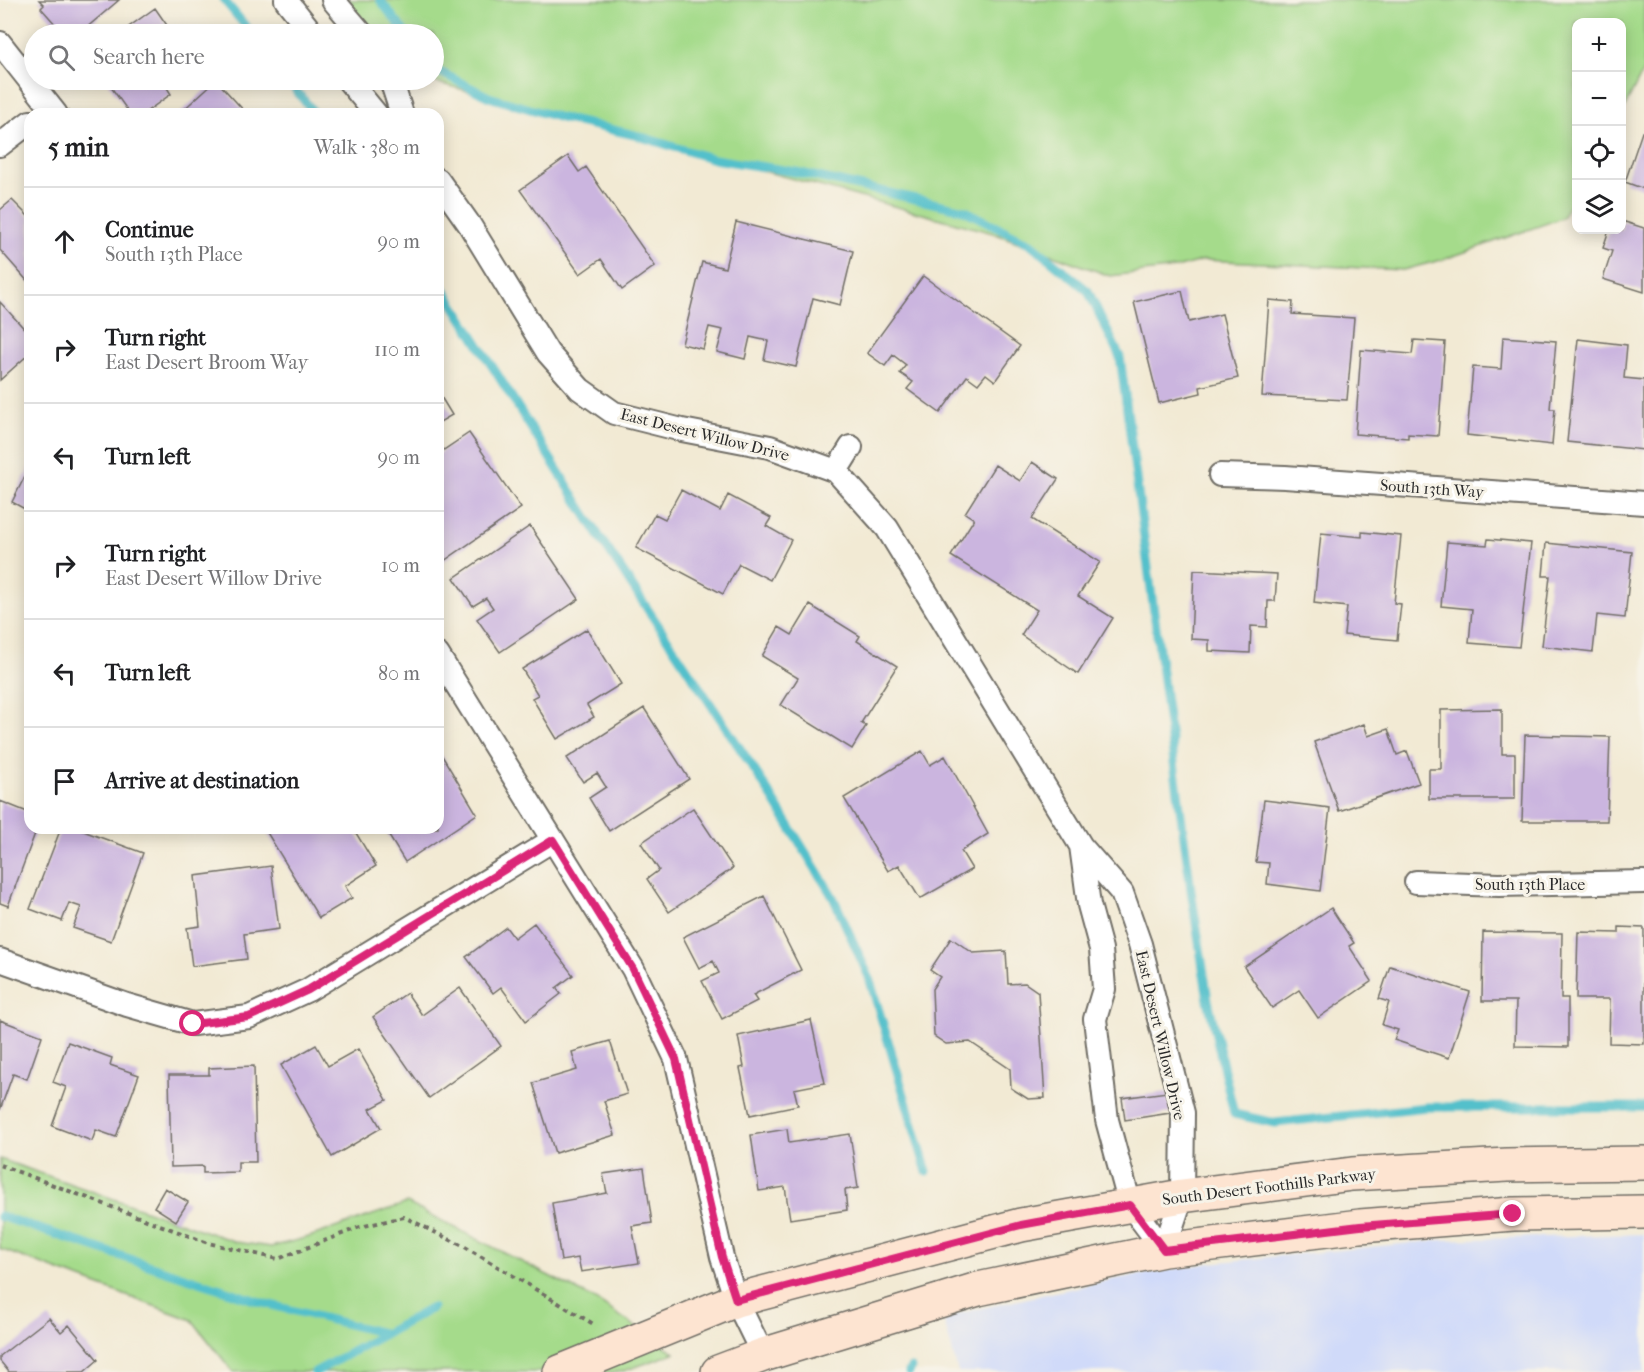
<!DOCTYPE html>
<meta charset="utf-8">
<style>
body{margin:0;font-family:"IM FELL French Canon",serif;background:#f6f6f6;color:#202124}
.controls{position:absolute;right:18px;top:18px;display:grid;overflow:hidden;border-radius:12px;box-shadow:0 3px 15px #0003}
.controls button{width:54px;height:54px;display:grid;place-items:center;padding:0;border:0;border-bottom:2px solid #e0e0e0;background:#fff;color:#202124;font:30px sans-serif}
.stop{position:absolute;width:18px;height:18px;margin:-14px;border:4px solid #db2777;border-radius:50%;background:#fff}
.stop.end{background:#db2777;border-color:#fff;box-shadow:0 2px 6px #0008}
.list{margin:0;padding:0;list-style:none}
h2{display:flex;justify-content:space-between;align-items:center;height:78px;margin:0;padding:0 24px;font-size:26px}
h2 small{font-size:20px;font-weight:400;color:#757577}
.list li{display:grid;grid-template-columns:39px 1fr auto;gap:18px;align-items:center;box-sizing:border-box;height:108px;padding:0 24px;border-top:2px solid #e0e0e0}
.list b{display:block;font-size:22px;white-space:nowrap}
.list p{margin:0;font-size:20px;white-space:nowrap;color:#757577}
.list em{font-size:20px;font-style:normal;color:#757577}
.icon{flex:none;width:33px;height:33px;fill:none;stroke:currentColor;stroke-width:2;stroke-linecap:round;stroke-linejoin:round}
.map{position:relative;flex:none;width:1644px;height:1372px;overflow:hidden}
.search{position:absolute;background:#fff;box-shadow:0 3px 15px #0003;left:24px;top:24px;width:420px;height:66px;display:flex;align-items:center;gap:15px;box-sizing:border-box;padding:0 21px;border-radius:33px;color:#757577;font-size:22px}
.panel{position:absolute;background:#fff;box-shadow:0 3px 15px #0003;left:24px;top:108px;width:420px;height:726px;border-radius:18px}
.map>svg:first-child{display:block}
.built{fill:#d0daf9}
.green{fill:#a5db8b;stroke:#68835b;stroke-width:1.5}
.lines{fill:none;stroke-linecap:round;stroke-linejoin:round}
.stream{stroke:#53c0cb;stroke-width:9}
.building{fill:#cbb5df}
.street-casing{stroke:#716e66;stroke-width:26}
.secondary-casing{stroke:#716e66;stroke-width:36}
.path{stroke:#716e66;stroke-width:4;stroke-dasharray:4.5 4.5;stroke-linecap:butt}
.street{stroke:#fff;stroke-width:22}
.secondary{stroke:#fde4d1;stroke-width:33}
.route{stroke:#db2777;stroke-width:8}
.labels{text-anchor:middle;stroke-width:6;stroke-linejoin:round;paint-order:stroke}
.street-label{font-size:16px;fill:#2b2b2b;stroke:#f7f3e8}
</style>
<div class="map">
<svg width="1644" height="1372" viewBox="0 0 1644 1372">
<rect width="100%" height="100%" fill="#f7f3e8"/>
<filter id="ink" filterUnits="userSpaceOnUse"><feTurbulence type="fractalNoise" baseFrequency=".0167" numOctaves="2"/><feDisplacementMap in="SourceGraphic" scale="12" xChannelSelector="R" yChannelSelector="G"/><feConvolveMatrix kernelMatrix="1 2 1 2 8 2 1 2 1" color-interpolation-filters="sRGB"/></filter>
<filter id="wash" filterUnits="userSpaceOnUse"><feTurbulence type="fractalNoise" baseFrequency=".008" numOctaves="4" result="noise"/><feDisplacementMap in="SourceGraphic" scale="24" xChannelSelector="R" yChannelSelector="G"/><feGaussianBlur stdDeviation="1.35" result="paint"/><feColorMatrix in="noise" values="0 0 0 0 0 0 0 0 0 0 0 0 0 0 0 0 0 1.4 0 .05"/><feComposite in="paint" operator="in"/></filter>
<g filter="url(#wash)">
<rect width="100%" height="100%" fill="#f2ead4"/>
<path class="built" d="M1644 1234V1372H958L943 1317 1110 1280 1211 1263 1441 1240Z"/>
<path class="green" d="M340 0H1644V69L1622 113V22H1576V193L1562 218 1445 259 1403 270 1204 260 1176 268 1110 276 993 233 427 80H434V34H369Z
M0 1159 236 1242 271 1247 309 1237 407 1203 596 1300 675 1353 621 1372H233L192 1320 0 1249Z"/>
<g class="lines">
<path class="stream" d="M224 0 252 34
M380 0 406 34
M434 69 489 97 561 118 635 135 714 159 796 172 964 210 1031 244 1088 291 1120 357 1191 890 1208 1000 1234 1114 1275 1123 1427 1107H1644
M288 80 315 114
M438 280 599 536 763 783 833 897 869 977 927 1172
M0 1216 263 1303 383 1333
M315 1372 432 1308
M909 1372 911 1368"/>
</g>
<g id="blocks">
<path class="building" d="M39 0H119L79 34H64L41 8 44 5Z
M155 8 173 34H119Z
M106 80H170L164 83 171 94 143 114H130Z
M216 80 247 114H179Z
M1642 132 1644 133V189L1625 182Z
M568 156 579 172 586 167 655 266 622 290 601 259 580 274 520 190Z
M12 200 30 218V284L0 250V210Z
M1622 221 1644 228V292L1603 279 1612 251 1603 248 1609 230H1622Z
M736 222 853 251 840 305 813 298 796 367 764 360 768 341 750 337 745 359 717 352 723 330 709 327 703 349 682 344 702 262 725 268Z
M923 276 1020 346 995 381 986 374 978 384 967 376 940 413 907 389 913 382 900 373 906 365 893 355 885 366 867 353Z
M1182 291 1189 322 1222 314 1238 378 1200 387 1201 393 1159 403 1134 302Z
M1269 300 1293 302 1292 314 1354 318 1347 400 1262 396Z
M0 302 30 335V353L0 380Z
M1503 337 1556 341 1550 409H1555L1552 445 1467 435 1473 367 1501 369Z
M1578 339 1627 345 1624 378 1644 380V450L1567 442Z
M1414 340 1445 342 1438 436 1408 434V438L1355 434 1361 350 1412 354Z
M438 392 452 415 438 423Z
M469 433 521 508 441 563 438 559V454Z
M1032 462 1058 479 1032 519 1100 562 1078 596 1113 618 1078 674 1021 635 1037 610 951 556 974 519 965 513 995 465 1020 481Z
M30 466V512L12 502Z
M681 490 720 511 728 495 771 518 766 526 791 540 770 580 739 564 723 594 636 548 655 514 665 519Z
M530 526 579 599 500 652 477 619 493 608 486 598 473 606 454 578Z
M1362 532 1401 536 1394 603 1401 604 1397 640 1344 635 1347 607 1314 603 1321 533 1362 537Z
M1488 539 1531 543 1519 647 1469 643 1472 609 1441 606 1447 542 1487 545Z
M1546 543 1632 552 1625 618 1597 615 1593 652 1542 646 1550 576H1543Z
M1194 570 1277 574 1275 601H1268L1267 627 1251 626 1250 653 1209 651V640L1191 639Z
M810 605 860 636 857 641 897 666 861 723 866 726 852 749 781 705 798 678 762 656 779 627 792 635Z
M587 629 621 684 587 705 594 717 557 739 532 698 538 695 522 669Z
M644 708 689 779 609 831 589 798 606 787 597 773 583 782 567 758Z
M1502 709V754H1515V799H1429V769H1441V710Z
M1364 724 1368 736 1388 729 1397 755 1407 751 1419 783 1339 811 1314 742Z
M1525 735 1610 737 1607 821H1522Z
M438 749 477 814 405 862 384 828H438Z
M922 751 930 765 945 756 988 834 961 851 972 869 920 899 899 865 888 871 844 798Z
M1264 800 1330 808 1320 891 1267 884 1269 863 1256 862Z
M0 801 30 813V828H37L8 906 0 903Z
M693 808 733 868 669 912 647 879 659 870 641 843Z
M61 828H75L143 853 111 941 73 928 81 907 69 903 62 921 30 909Z
M270 828H353L376 866 345 886 352 898 319 918 266 831Z
M271 866 279 929 244 934 247 959 192 966 187 928 200 926 195 876Z
M764 896 801 970 753 995 757 1001 722 1019 702 981 719 973 713 961 699 968 683 937Z
M1331 908 1354 943 1349 946 1372 981 1318 1018 1299 990 1272 1008 1244 967Z
M534 923 573 975 556 988 561 994 526 1021 501 987 493 993 466 957 506 927 514 938Z
M1619 927 1644 928V1044L1609 1043 1610 999H1576L1578 932 1619 933Z
M1483 932 1562 933 1561 998H1568V1047L1515 1046 1516 1001H1482Z
M951 938 973 953 1006 951 1008 984 1025 983 1038 992 1045 1098 1028 1099 1011 1088 1010 1069 970 1042 946 1044 934 1036 932 989 940 977 930 970Z
M1390 966 1470 992 1449 1058 1394 1040 1398 1030 1382 1025 1389 1002 1379 999Z
M460 988 501 1046 429 1098 373 1017 407 993 422 1015Z
M0 1020 42 1036 27 1079 13 1074 0 1110Z
M811 1020 825 1083 794 1089 798 1105 750 1115 740 1068 744 1067 738 1036Z
M610 1041 627 1094 604 1101 615 1135 555 1153 533 1083 577 1070 572 1052Z
M68 1042 112 1058 110 1065 139 1075 116 1137 96 1130 92 1141 52 1126 66 1087 53 1082Z
M316 1045 328 1066 358 1049 387 1100 370 1109 381 1128 332 1157 281 1065Z
M254 1066 256 1162H238V1172L203 1173V1166L171 1167 169 1075H209V1068Z
M1167 1092 1170 1113 1125 1120 1122 1098Z
M787 1129 789 1143 850 1134 858 1188 845 1190 847 1210 790 1219 785 1187 759 1191 751 1135Z
M644 1168 652 1223 632 1226 639 1263 581 1272 578 1258 561 1261 552 1203 607 1193 603 1174Z
M165 1188 188 1202 176 1221 154 1207Z
M49 1318 61 1332 69 1325 98 1360 84 1372H9L0 1361V1356Z"/>
</g>
</g>
<g filter="url(#ink)">
<use href="#blocks" fill-opacity="0" stroke="#716e66" stroke-width="1.5"/>
<g class="lines">
<g class="street-casing">
<path id="street" d="M286 0 313 34
M333 0 362 34
M0 43 56 114
M348 80 376 114
M391 80 402 114
M0 145 30 122
M438 180 469 224 548 353 580 389 614 413 682 430 770 447 836 471 887 528 1081 846 1122 893 1140 944 1183 1113 1182 1196 1164 1250
M836 471 851 447
M1220 475 1285 477 1644 503
M438 655 633 969 676 1059 722 1257 736 1300 763 1355
M1081 846 1089 905 1101 949 1104 989 1095 1019 1107 1120 1130 1205 1164 1250
M1416 882 1499 885 1644 882
M0 960 127 1005 193 1024 249 1017 308 990 553 840"/>
</g>
<g class="secondary-casing">
<path id="secondary" d="M560 1372 736 1300 1021 1225 1182 1196 1352 1174 1507 1165 1644 1163
M718 1372 763 1355 978 1289 1164 1250 1360 1226 1513 1214 1644 1212"/>
</g>
<path class="path" d="M0 1165 208 1243 278 1259 360 1227 404 1217 465 1247 595 1325"/>
<use href="#street" class="street"/>
<use href="#secondary" class="secondary"/>
</g>
</g>
<g class="lines" filter="url(#ink)">
<path class="route" d="M193 1024 249 1017 308 990 553 840 633 969 676 1059 722 1257 736 1300 1021 1225 1130 1205 1164 1250 1360 1226 1513 1214"/>
</g>
<g class="labels">
<g class="street-label">
<text transform="translate(705 434) rotate(14)" y="6">East Desert Willow Drive</text>
<text transform="translate(1432 488) rotate(4)" y="6">South 13th Way</text>
<text x="1530" y="890">South 13th Place</text>
<text transform="translate(1161 1035) rotate(77)" y="6">East Desert Willow Drive</text>
<text transform="translate(1269 1186) rotate(-7)" y="6">South Desert Foothills Parkway</text>
</g>
</g>
</svg>
<div class="controls">
<button>+</button>
<button>−</button>
<button><svg class="icon" aria-label="locate" viewBox="0 0 24 24"><circle cx="12" cy="12" r="6"/><path d="M12 2v4M12 18v4M2 12h4M18 12h4"/></svg></button>
<button><svg class="icon" aria-label="layers" viewBox="0 0 24 24"><path d="M12 4l9 5-9 5-9-5zM3 14l9 5 9-5"/></svg></button>
</div>
<div class="stop" style="left:193px;top:1024px"></div>
<div class="stop end" style="left:1513px;top:1214px"></div>
<div class="search"><svg class="icon" aria-label="search" viewBox="0 0 24 24"><circle cx="10" cy="10" r="6"/><path d="M15 15l6 6"/></svg>Search here</div>
<section class="panel">
<h2>5 min<small>Walk · 380 m</small></h2>
<ul class="list">
<li><svg class="icon" aria-label="ahead" viewBox="0 0 24 24"><path d="M12 20V5M6 11l6-6 6 6"/></svg><div><b>Continue</b><p>South 13th Place</p></div><em>90 m</em></li>
<li><svg class="icon" aria-label="right" viewBox="0 0 24 24"><path d="M7 20v-9h11M14 6l5 5-5 5"/></svg><div><b>Turn right</b><p>East Desert Broom Way</p></div><em>110 m</em></li>
<li><svg class="icon" aria-label="left" viewBox="0 0 24 24"><path d="M17 20v-9H6M10 6l-5 5 5 5"/></svg><div><b>Turn left</b></div><em>90 m</em></li>
<li><svg class="icon" aria-label="right" viewBox="0 0 24 24"><path d="M7 20v-9h11M14 6l5 5-5 5"/></svg><div><b>Turn right</b><p>East Desert Willow Drive</p></div><em>10 m</em></li>
<li><svg class="icon" aria-label="left" viewBox="0 0 24 24"><path d="M17 20v-9H6M10 6l-5 5 5 5"/></svg><div><b>Turn left</b></div><em>80 m</em></li>
<li><svg class="icon" aria-label="arrive" viewBox="0 0 24 24"><path d="M6 21V4h12l-3 4 3 4H6"/></svg><div><b>Arrive at destination</b></div></li>
</ul>
</section>
</div>
